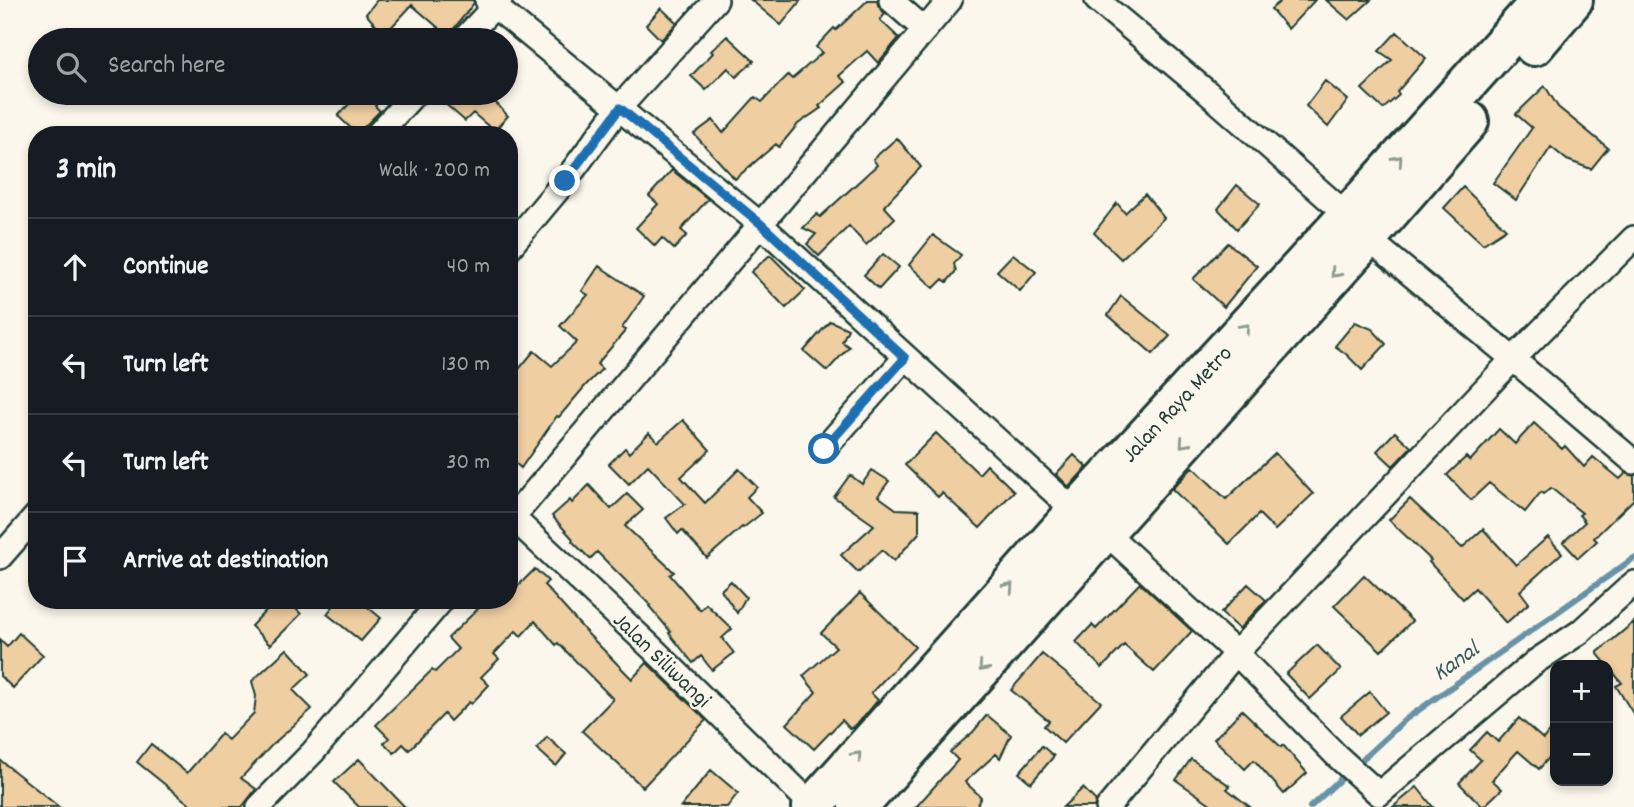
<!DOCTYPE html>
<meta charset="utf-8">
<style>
body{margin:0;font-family:Dekko,sans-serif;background:#242831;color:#f1f3f6}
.controls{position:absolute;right:21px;bottom:21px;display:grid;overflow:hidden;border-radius:14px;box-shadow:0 4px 10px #0003}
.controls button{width:63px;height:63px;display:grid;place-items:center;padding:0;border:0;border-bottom:2px solid #363941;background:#171b24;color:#f1f3f6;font:35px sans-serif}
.stop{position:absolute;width:21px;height:21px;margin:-16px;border:5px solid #1f6fb2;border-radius:50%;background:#fff}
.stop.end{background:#1f6fb2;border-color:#fff;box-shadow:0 2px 7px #0008}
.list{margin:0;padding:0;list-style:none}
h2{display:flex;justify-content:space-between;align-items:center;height:91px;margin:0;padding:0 28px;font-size:30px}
h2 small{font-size:23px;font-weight:400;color:#9ea1a6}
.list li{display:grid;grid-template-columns:46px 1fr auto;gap:21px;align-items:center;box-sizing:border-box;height:98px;padding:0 28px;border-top:2px solid #363941}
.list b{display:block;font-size:26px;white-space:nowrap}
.list em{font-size:23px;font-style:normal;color:#9ea1a6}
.icon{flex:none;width:38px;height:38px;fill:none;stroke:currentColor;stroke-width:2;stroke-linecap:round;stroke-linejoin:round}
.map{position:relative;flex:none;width:1634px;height:807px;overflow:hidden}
.search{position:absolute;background:#171b24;box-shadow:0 4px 10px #0003;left:28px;top:28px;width:490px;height:77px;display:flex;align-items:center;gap:18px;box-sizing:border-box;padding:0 24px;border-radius:38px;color:#9ea1a6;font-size:26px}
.panel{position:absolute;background:#171b24;box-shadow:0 4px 10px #0003;left:28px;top:126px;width:490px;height:483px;border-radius:28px}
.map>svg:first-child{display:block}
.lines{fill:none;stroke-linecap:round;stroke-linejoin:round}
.stream{stroke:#6792a7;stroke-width:6}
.building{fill:#efcea1;stroke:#1f3d34;stroke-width:2}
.street-casing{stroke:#1f3d34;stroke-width:28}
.highway-casing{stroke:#1f3d34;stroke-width:44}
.street{stroke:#fbf7ec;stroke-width:23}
.highway{stroke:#fbf7ec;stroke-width:38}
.oneway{stroke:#8d9a90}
.route{stroke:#1f6fb2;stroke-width:9}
.labels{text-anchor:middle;stroke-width:5;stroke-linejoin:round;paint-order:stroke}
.street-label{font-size:23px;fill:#1f3d34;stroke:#fbf7ec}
.water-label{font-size:24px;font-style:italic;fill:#37595a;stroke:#fbf7ec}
</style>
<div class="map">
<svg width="1634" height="807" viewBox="0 0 1634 807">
<rect width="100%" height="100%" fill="#fbf7ec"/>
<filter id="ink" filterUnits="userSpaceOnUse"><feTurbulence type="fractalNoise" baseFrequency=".0143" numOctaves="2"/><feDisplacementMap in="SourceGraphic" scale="14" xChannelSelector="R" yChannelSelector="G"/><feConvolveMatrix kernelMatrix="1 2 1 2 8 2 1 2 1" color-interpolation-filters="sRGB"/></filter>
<g filter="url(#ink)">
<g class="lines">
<path class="stream" d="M1355 766 1406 719 1634 558
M1310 807 1347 773"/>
</g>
<path class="building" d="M377 0H473L474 3 448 36 412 5 384 35 366 14Z
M751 0H801L781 25Z
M868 0H877L878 5 885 14 880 20 899 38 878 63 867 51 839 76 846 82 819 106 821 108 798 124 779 147 776 144 735 179 694 134 713 120 723 133 755 97 762 102 788 75 792 79 822 53 816 47 834 28 836 30Z
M1282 0H1315L1288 29 1271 9Z
M1326 0H1371L1349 20Z
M661 8 677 23 661 40 646 25Z
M1397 32 1426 58 1397 92 1399 95 1383 109 1362 89 1392 60 1379 51Z
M727 36 754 61 736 77 728 68 706 90 691 76 713 53 711 51Z
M1325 81 1348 100 1328 127 1306 106Z
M1545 86 1558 107 1608 148 1591 169 1567 160 1551 147 1516 200 1493 183 1532 128 1516 114Z
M359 93H386L375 106 380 111 357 134 338 116Z
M452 93H487L508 116 494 131 473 113 465 121 443 102Z
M897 138 921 167 884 206 895 218 866 245 849 226 819 256 807 244 816 234 803 228 817 214 820 217 877 165 873 159Z
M672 170 708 199 681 230 687 235 674 249 662 238 655 246 636 228 658 204 649 196Z
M1237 185 1260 204 1237 229 1218 209Z
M1463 187 1506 229 1483 244 1444 208Z
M1145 194 1164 218 1121 259 1094 233 1117 203 1125 213Z
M933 235 961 255 954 264 956 271 947 282 943 279 934 288 909 265Z
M1228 243 1257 266 1224 307 1193 279Z
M883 254 899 267 879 289 864 275Z
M1013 254 1036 272 1020 291 997 271Z
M770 255 805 290 786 308 751 272Z
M599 266 644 296 622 328 626 330 597 364 602 369 586 385 559 417 557 416 521 468 509 458V429L517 417 509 411V381L534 351 552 366 577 342 560 326 588 295 582 291Z
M1121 296 1170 336 1153 354 1108 315Z
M830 321 848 329 842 342 849 347 827 371 804 351Z
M1355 322 1372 329 1386 344 1362 370 1346 354 1335 346Z
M683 420 710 450 681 477 705 503 739 469 757 487 747 497 762 513 743 528 742 527 707 558 682 530 678 534 666 518 685 504 648 465 629 484 609 464 625 448 629 453 649 433 658 442Z
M1534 423 1562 449 1565 446 1584 467 1593 457 1620 479 1626 473 1634 476V499L1594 538 1597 541 1578 558 1563 542 1585 522 1579 515 1582 513 1551 488 1543 494 1541 492 1525 512 1489 483 1471 500 1447 475 1466 457 1470 461 1499 429 1515 444Z
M1395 432 1411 447 1393 466 1377 451Z
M936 433 979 474 987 465 1014 491 980 528 942 493 938 497 905 465Z
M1275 453 1313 494 1275 530 1259 514 1229 544 1172 489 1193 467 1226 499Z
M1074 455 1087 467 1069 487 1056 474Z
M872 470 889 481 878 496 896 509 919 510V533L894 561 882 550 858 572 841 555 874 525 834 497 850 475 862 484Z
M589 485 611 509 627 494 643 510 625 526 674 572 670 575 700 610 706 604 732 629 722 638 734 653 712 670 701 656 693 663 669 633 671 632 649 606 650 605 597 552 590 559 572 541 573 539 552 516 570 500 572 503Z
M1410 499 1462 548 1483 529 1516 565 1548 537 1562 553 1520 591 1529 603 1506 623 1475 588 1463 599 1429 562 1431 560 1389 520Z
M535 569 548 581 544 585 588 634 632 679 647 663 706 720 643 787 582 731 613 699 558 643 556 645 535 621 521 636 516 631 494 654 499 659 481 677 489 685 471 704 469 702 450 721 444 714 409 750 403 744 394 753 384 743 389 738 376 725 432 670 435 672 458 649 448 638 487 600H509V595Z
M1364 575 1412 621 1381 651 1334 606Z
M731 581 746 597 737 613 721 590Z
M1140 583 1192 631 1154 672 1124 645 1102 668 1076 642 1092 625 1096 629Z
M1248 584 1266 600 1239 629 1221 613Z
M860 593 915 647 871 693 878 700 864 717 850 729 842 720 814 749 787 724 816 692 803 676 836 647 821 633Z
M276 600H287L301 614 270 645 251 626Z
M338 600H359L381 618 361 641 327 614Z
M1634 622V715L1616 686 1622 683 1597 653Z
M19 633 43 655 13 688 0 676V640L7 647Z
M1317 645 1341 670 1310 699 1286 674Z
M287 649 310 674 293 690 312 709 272 745 241 778 256 789 242 807H193L137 762 151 744 187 773 221 734 228 740 254 713 256 696 252 681Z
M1042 654 1101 702 1063 743 1044 726 1049 721 1011 690Z
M1370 692 1386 712 1358 735 1341 716Z
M1242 710 1281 747 1283 745 1307 773 1284 794 1254 760 1245 769 1214 739Z
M987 715 1011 735 1000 758 996 754 965 782 981 797 976 807H916L958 760 950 752 973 732Z
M1519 718 1543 739 1555 724V751L1539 769 1518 751 1492 780 1502 789 1483 807 1459 783 1481 760 1470 750 1487 732 1498 742Z
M547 737 566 754 556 766 537 749Z
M1042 746 1054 756 1031 783 1019 773Z
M359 759 405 807H359L334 782Z
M1191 759 1230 786 1227 789 1250 807H1215L1176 780Z
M0 760 59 807H0Z
M711 770 738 793 727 807H681Z
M1417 787 1433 807H1393Z
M1083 788 1096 801 1094 807H1063Z"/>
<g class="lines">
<g class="street-casing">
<path id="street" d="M487 0 760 224 1076 512
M891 0 925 30
M1097 0 1207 92 1348 216 1367 238 1513 359 1634 462
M463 40 500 0
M377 135 415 93
M509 248 565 181 619 108 716 0
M824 449 905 358
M509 514 653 649 814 807
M509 522 950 0
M1104 531 1236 653 1337 756 1379 794 1535 662 1580 632 1634 583
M0 557 37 515
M259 807 313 752 442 600
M1108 807 1236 653 1513 359 1634 238"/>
</g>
<g class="highway-casing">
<path id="highway" d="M1534 46 1573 0
M812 807 1076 512 1348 216 1542 0
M858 807 1367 238 1469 121"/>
</g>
<use href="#street" class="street"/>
<use href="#highway" class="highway"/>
</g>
<defs><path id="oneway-chevron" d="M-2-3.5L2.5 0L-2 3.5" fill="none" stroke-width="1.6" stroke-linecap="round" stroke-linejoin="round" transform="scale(1.75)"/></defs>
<g class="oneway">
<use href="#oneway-chevron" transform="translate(1398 160) rotate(-48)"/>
<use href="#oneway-chevron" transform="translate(1335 273) rotate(132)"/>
<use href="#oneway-chevron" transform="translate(1245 328) rotate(-47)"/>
<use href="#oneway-chevron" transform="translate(1184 443) rotate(132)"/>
<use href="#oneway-chevron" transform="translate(1009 587) rotate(-48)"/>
<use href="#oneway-chevron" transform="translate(983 667) rotate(132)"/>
<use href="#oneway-chevron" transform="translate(857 756) rotate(-48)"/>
</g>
</g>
<g class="lines" filter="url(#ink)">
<path class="route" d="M565 181 620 108 761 224 905 358 824 449"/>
</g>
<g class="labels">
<g class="street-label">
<text transform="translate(1176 403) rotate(-47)" y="8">Jalan Raya Metro</text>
<text transform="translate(663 659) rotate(44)" y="8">Jalan Siliwangi</text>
</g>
<g class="water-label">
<text transform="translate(1455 660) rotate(-35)" y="8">Kanal</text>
</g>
</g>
</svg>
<div class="controls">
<button>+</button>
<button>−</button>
</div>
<div class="stop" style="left:824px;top:449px"></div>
<div class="stop end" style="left:565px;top:181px"></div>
<div class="search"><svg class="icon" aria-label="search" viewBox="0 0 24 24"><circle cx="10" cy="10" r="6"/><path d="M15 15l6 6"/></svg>Search here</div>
<section class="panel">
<h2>3 min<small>Walk · 200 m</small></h2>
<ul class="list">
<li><svg class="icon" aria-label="ahead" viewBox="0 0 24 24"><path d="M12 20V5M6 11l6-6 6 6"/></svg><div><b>Continue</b></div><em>40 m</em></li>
<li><svg class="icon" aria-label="left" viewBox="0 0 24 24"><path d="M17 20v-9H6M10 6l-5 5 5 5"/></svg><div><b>Turn left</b></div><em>130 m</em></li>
<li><svg class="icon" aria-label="left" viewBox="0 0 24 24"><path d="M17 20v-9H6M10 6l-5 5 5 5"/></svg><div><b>Turn left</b></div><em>30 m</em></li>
<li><svg class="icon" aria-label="arrive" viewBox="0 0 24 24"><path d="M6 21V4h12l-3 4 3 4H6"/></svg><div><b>Arrive at destination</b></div></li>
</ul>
</section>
</div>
